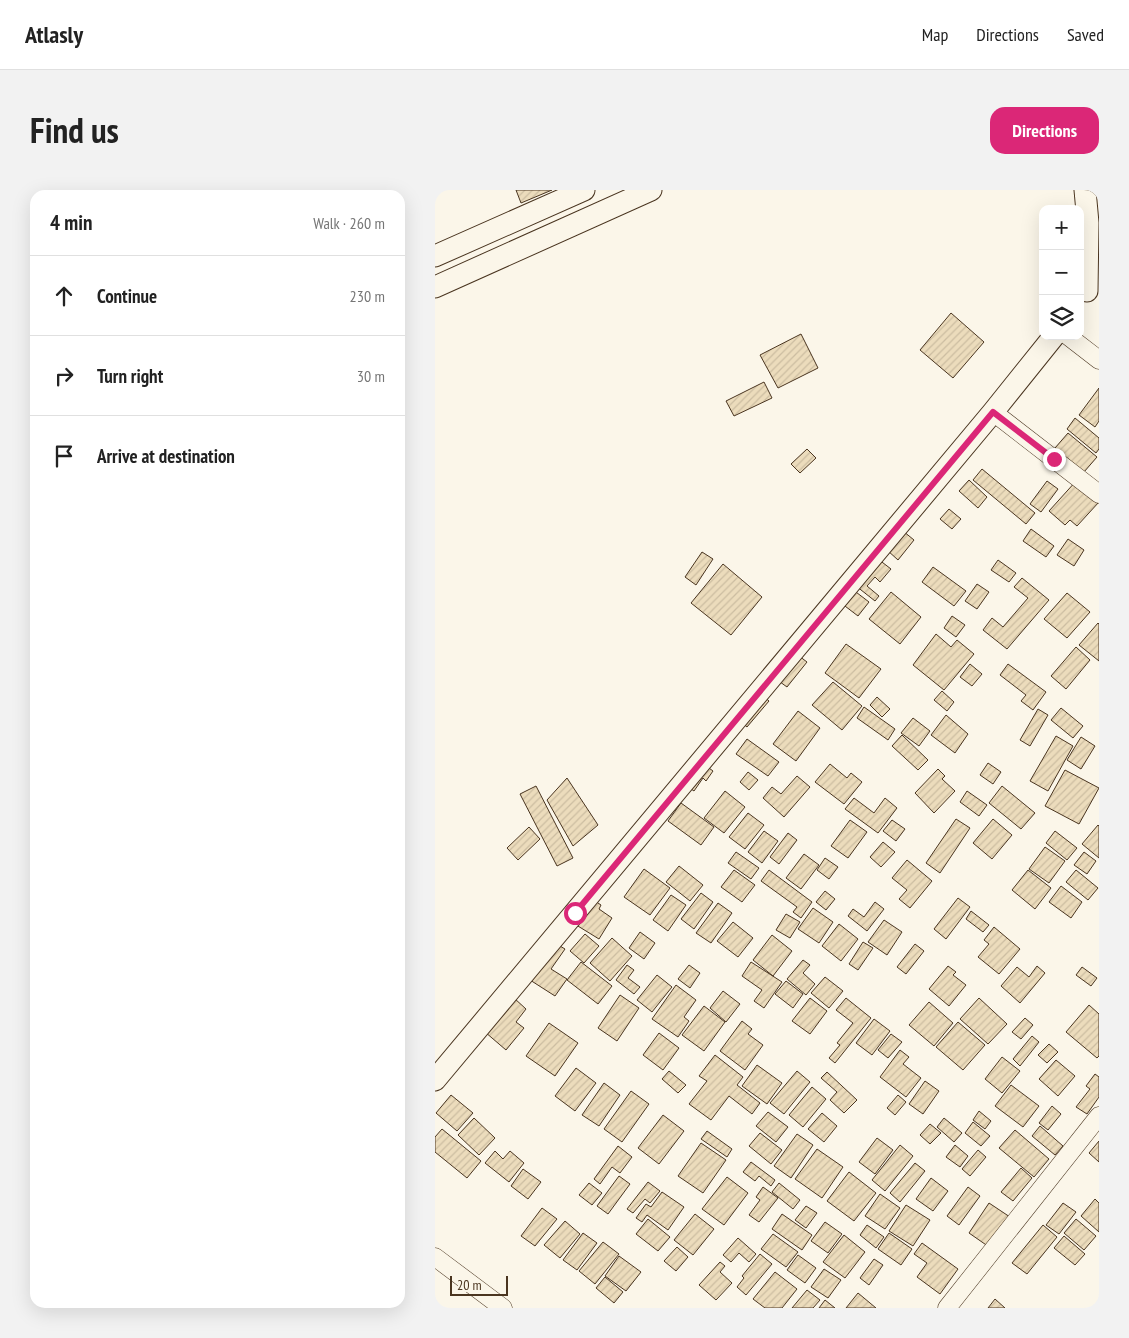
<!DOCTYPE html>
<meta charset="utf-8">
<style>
body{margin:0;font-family:"PT Sans Narrow",sans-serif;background:#f2f2f2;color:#222}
.controls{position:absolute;right:15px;top:15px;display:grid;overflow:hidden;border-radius:10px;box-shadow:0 5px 20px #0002}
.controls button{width:45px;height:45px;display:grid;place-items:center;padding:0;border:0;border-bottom:1px solid #e0e0e0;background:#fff;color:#222;font:25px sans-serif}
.scale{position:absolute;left:15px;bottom:12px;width:58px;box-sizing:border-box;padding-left:5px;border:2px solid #4a3520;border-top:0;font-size:14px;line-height:18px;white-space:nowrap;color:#4a3520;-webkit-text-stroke:4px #fbf6e9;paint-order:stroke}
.stop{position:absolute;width:15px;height:15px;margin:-11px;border:4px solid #db2777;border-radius:50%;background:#fff}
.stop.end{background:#db2777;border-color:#fff;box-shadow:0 1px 5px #0008}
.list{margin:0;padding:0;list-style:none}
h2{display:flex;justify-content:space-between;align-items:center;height:65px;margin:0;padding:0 20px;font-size:21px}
h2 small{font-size:16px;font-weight:400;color:#767676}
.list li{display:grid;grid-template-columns:32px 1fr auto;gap:15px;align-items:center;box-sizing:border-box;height:80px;padding:0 20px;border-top:1px solid #e0e0e0}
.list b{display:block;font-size:19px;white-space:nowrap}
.list em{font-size:16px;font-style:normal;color:#767676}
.icon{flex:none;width:28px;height:28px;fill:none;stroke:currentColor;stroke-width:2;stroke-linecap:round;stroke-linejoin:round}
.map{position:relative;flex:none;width:664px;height:1118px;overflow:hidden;border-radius:15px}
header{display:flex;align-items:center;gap:30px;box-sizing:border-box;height:70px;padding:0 25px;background:#fff;border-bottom:1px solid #e0e0e0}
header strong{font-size:24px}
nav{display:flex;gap:28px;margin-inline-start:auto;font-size:18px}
.intro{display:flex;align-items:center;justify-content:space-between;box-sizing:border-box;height:120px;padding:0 30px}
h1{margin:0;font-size:35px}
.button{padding:12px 22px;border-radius:15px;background:#db2777;color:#fff;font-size:18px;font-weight:700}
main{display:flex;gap:30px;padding:0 30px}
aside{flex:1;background:#fff;border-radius:15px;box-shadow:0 5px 20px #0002}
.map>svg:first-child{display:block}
.building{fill:url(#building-hatch);stroke:#4a3520}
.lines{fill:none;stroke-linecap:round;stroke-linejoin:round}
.minor-casing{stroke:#4a3520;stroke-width:19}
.tertiary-casing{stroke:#4a3520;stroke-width:23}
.minor{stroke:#fbf6e9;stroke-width:18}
.tertiary{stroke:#fbf6e9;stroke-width:21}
.route{stroke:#db2777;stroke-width:6}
</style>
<header>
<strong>Atlasly</strong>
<nav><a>Map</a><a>Directions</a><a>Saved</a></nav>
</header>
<div class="intro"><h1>Find us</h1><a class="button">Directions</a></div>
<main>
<aside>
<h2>4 min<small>Walk · 260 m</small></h2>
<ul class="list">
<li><svg class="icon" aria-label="ahead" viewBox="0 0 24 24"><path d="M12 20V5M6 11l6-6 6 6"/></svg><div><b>Continue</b></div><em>230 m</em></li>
<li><svg class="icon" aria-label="right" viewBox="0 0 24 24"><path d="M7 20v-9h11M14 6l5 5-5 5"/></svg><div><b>Turn right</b></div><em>30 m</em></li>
<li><svg class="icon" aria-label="arrive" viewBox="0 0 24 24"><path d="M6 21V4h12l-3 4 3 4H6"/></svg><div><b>Arrive at destination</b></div></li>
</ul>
</aside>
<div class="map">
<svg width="664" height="1118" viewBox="0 0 664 1118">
<defs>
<pattern id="building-hatch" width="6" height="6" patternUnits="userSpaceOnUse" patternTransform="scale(1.25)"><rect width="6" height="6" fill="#ecdcbc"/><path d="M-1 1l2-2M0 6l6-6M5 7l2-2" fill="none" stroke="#ccbda1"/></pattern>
</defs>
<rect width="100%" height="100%" fill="#fbf6e9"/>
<path class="building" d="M81 0H117L86 13Z
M516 123 549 152 518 188 485 160Z
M366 144 383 178 343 198 325 165Z
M329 192 337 208 299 226 291 211Z
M664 198V231L660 237 644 225Z
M640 228 664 248V259L661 263 632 239Z
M633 243 662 267 649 282 620 258Z
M372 259 381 268 365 283 356 274Z
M547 279 600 323 591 334 538 290Z
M534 290 552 307 543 318 524 301Z
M642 290 664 312 642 336 635 330 630 335 614 321Z
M612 291 623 299 606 322 595 314Z
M514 319 526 329 517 339 505 329Z
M596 339 619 356 611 367 588 351Z
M468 341 479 350 463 370 452 360Z
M633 349 649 360 639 376 622 365Z
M267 362 278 369 261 395 250 387Z
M443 369 456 379 445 392 440 387 432 396 444 406 440 411 421 396Z
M563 370 581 383 574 392 556 380Z
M288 374 327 407 296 445 256 413Z
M498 377 531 401 519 416 487 392Z
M587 388 614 410 572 459 548 440 557 428 568 437 593 408 579 397Z
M542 394 554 402 542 419 530 411Z
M417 399 434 412 423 426 406 413Z
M456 402 486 427 465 454 434 429Z
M632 403 655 422 632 448 609 429Z
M517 426 530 435 521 447 509 438Z
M663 433 664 434V471L644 455Z
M501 444 516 457 522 450 539 464 509 500 478 475Z
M411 454 446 479 424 508 390 483Z
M641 457 655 470 631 499 616 486Z
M360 463 372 472 352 497 341 489Z
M535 474 547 484 537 496 525 487Z
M573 474 611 502 598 520 586 511 591 505 565 485Z
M398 492 427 516 407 540 377 515Z
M322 501 334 511 312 537 300 527Z
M507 501 519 512 512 521 499 510Z
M442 507 455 519 447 527 435 515Z
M429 517 460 539 453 550 422 528Z
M626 518 648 536 638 548 616 530Z
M603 519 613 525 595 556 585 550Z
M363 521 385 538 361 571 338 554Z
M511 525 533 544 520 563 496 545Z
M478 528 495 541 484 556 466 543Z
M467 545 493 570 483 580 457 556Z
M621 546 638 556 613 601 595 591Z
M646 547 660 556 646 579 632 570Z
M312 549 344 572 333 586 301 564Z
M262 569 278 581 271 591 268 588 259 601 246 592Z
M553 573 566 582 558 594 545 585Z
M395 574 412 588 416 583 427 592 409 614 380 592Z
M503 579 510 586 507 589 520 601 499 623 480 603Z
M630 580 664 598 644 634 610 616Z
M313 582 323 590 314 600 305 592Z
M362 586 375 597 349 627 328 608 337 597 346 604Z
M132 588 163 635 138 656 112 610Z
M101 596 138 668 122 676 85 604Z
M567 596 600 623 586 639 554 613Z
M290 601 310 617 289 643 269 628Z
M532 601 552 615 544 626 525 612Z
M419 608 439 623 450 608 462 618 443 643 410 619Z
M246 613 279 637 266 655 233 631Z
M313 623 329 635 310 659 294 647Z
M521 629 535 638 505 683 491 673Z
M558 629 577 645 557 669 538 653Z
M415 630 432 642 413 668 396 656Z
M457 630 470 639 461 651 448 641Z
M663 635 664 636V668L647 654Z
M94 637 105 649 83 670 72 658Z
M329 641 343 651 327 673 313 662Z
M620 641 642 658 632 670 611 653Z
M353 643 362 650 344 674 335 667Z
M448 652 460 662 446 677 435 667Z
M610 657 630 671 614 693 594 679Z
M301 662 324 678 316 689 293 673Z
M649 662 661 671 652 684 639 675Z
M369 664 384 675 366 699 351 688Z
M390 668 403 677 394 689 382 680Z
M472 670 497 691 475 718 464 709 472 700 457 688Z
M244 676 268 695 255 711 231 692Z
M209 679 235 698 215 725 189 707Z
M299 680 320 695 307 712 286 697Z
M334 680 377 712 366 728 358 722 362 717 326 691Z
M593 680 616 698 600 719 577 700Z
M641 680 663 698 653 710 631 692Z
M626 696 647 712 636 728 614 712Z
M390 701 400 709 391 720 381 712Z
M266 703 278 712 259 739 246 729Z
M236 705 251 715 233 741 218 730Z
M154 707 166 715 164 719 177 728 164 749 138 733Z
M523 708 535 717 511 749 499 739Z
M440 712 449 719 432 741 413 726 418 719 429 727Z
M283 713 297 723 276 753 261 743Z
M378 718 398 732 384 753 363 739Z
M536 721 554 735 548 742 531 729Z
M351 724 365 732 355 748 341 740Z
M449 730 467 742 452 765 433 752Z
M298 732 318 748 303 767 282 751Z
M404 734 423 749 406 771 387 756Z
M559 737 585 759 564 784 543 767 554 754 549 750Z
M205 742 220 753 209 769 194 758Z
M150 744 164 756 149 773 135 761Z
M337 745 357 761 338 786 318 770Z
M177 748 197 766 175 791 155 773Z
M428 752 438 758 423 780 414 774Z
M120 753 130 759 116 779 132 789 120 806 95 790Z
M480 754 489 761 471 784 462 777Z
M368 770 375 775 368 783 380 794 371 805 352 789Z
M146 772 177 796 163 814 132 790Z
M316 772 347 792 329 818 319 811 327 800 307 786Z
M192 775 199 780 193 788 205 797 199 804 181 790Z
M254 775 265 783 255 798 243 789Z
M513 776 521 782 518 785 531 795 514 816 494 799Z
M602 776 610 783 585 813 566 796 582 777 594 787Z
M647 777 662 788 656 796 641 785Z
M222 785 237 797 217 822 202 810Z
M390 787 408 801 394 818 376 803Z
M351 791 368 804 358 818 340 804Z
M241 795 261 810 249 827 254 831 243 847 217 829Z
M288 801 305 814 291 832 275 818Z
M185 805 204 818 182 851 163 838Z
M79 808 91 819 81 832 89 838 71 860 50 842Z
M375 808 392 821 375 844 357 831Z
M411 808 436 828 400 873 394 868 405 855 402 853 418 833 401 820Z
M544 808 572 834 553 854 525 829Z
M494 812 518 833 499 856 474 835Z
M654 815 664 824V866L662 868 631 842Z
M269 816 290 832 269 861 247 845Z
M590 828 598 835 586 849 577 842Z
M439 829 455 841 437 865 421 853Z
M307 831 317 839 313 844 328 855 310 880 285 861Z
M523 832 550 855 528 880 501 857Z
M114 833 143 853 120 886 91 866Z
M224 843 244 858 228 880 208 865Z
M456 844 467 852 453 868 443 860Z
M597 846 604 852 585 876 578 869Z
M614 854 623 862 612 873 603 865Z
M465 860 474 867 468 874 486 888 471 907 445 887Z
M280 865 308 887 302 895 325 913 317 924 294 906 276 930 254 914 272 891 264 886Z
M567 867 585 881 567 903 550 889Z
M621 870 640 886 623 906 604 889Z
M322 875 347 893 332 914 307 896Z
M141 878 161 893 140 921 120 906Z
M234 881 251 895 243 903 227 889Z
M362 881 375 892 349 924 335 913Z
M392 882 422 910 409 923 395 910 402 902 386 888Z
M660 884 664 887V907L652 924 641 917 655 899 651 896Z
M490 891 504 901 488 924 474 914Z
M169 893 185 905 164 936 147 925Z
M576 895 604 916 588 937 560 916Z
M377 897 391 909 368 937 354 925Z
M196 901 214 914 187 952 169 939Z
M16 905 38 923 22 941 1 923Z
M463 905 471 912 460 925 452 918Z
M617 916 626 924 613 940 604 933Z
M544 921 556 931 550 939 538 930Z
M333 922 353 937 341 952 321 936Z
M387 923 402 936 389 952 373 939Z
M228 925 249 941 224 974 203 958Z
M39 928 60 948 44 965 23 945Z
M509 928 527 943 519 952 502 937Z
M538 932 555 946 546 956 530 943Z
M495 934 506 943 495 954 485 945Z
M605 936 628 956 620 965 597 946Z
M7 939 46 971 32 988 0 962V947Z
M580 940 614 969 599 987 564 958Z
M272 941 297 959 292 967 266 949Z
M325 943 347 960 336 974 314 956Z
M362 944 378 955 356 988 339 976Z
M442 948 458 960 440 984 424 972Z
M664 951V972L654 963Z
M266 953 291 970 268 1003 243 986Z
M465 955 478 966 450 1001 437 990Z
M520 955 533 966 525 977 511 967Z
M183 956 197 967 185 983 177 977 165 994 159 989Z
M382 959 408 977 387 1008 360 989Z
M543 960 551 967 535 986 527 979Z
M60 961 68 969 75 961 89 973 74 992 50 973Z
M316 972 340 990 336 996 324 986 320 991 308 982Z
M480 973 490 981 465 1012 455 1003Z
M586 978 597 988 578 1011 566 1002Z
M88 979 106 992 93 1009 76 996Z
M414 982 441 1003 419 1031 392 1011Z
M184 986 195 994 173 1024 162 1016Z
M292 987 313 1003 289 1035 267 1019Z
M496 988 513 1001 498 1021 481 1009Z
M213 992 225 1001 215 1013 210 1009 198 1023 192 1019Z
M154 993 167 1003 157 1015 144 1005Z
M344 993 365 1010 358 1019 337 1002Z
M328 997 343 1008 324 1032 314 1025 325 1010 321 1007Z
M533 997 545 1006 524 1035 512 1026Z
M227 1002 249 1017 233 1040 212 1025 207 1032 201 1028 211 1014 216 1017Z
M445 1004 465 1018 450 1039 430 1026Z
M660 1009 664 1013V1042L646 1026Z
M554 1013 578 1029 557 1059 534 1043Z
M628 1013 641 1022 624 1044 611 1035Z
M471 1015 495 1030 478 1056 454 1041Z
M371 1016 382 1023 371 1038 360 1030Z
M107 1018 122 1029 100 1056 86 1046Z
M260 1024 279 1039 258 1065 239 1050Z
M347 1024 377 1045 367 1060 337 1039Z
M213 1029 235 1047 223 1061 201 1044Z
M641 1029 661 1046 649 1060 629 1043Z
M130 1031 145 1044 125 1068 109 1055Z
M390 1032 407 1044 393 1063 376 1051Z
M432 1035 449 1047 441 1058 425 1045Z
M608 1035 622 1047 592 1084 577 1073Z
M148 1043 162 1053 142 1080 128 1070Z
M454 1043 477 1059 466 1075 443 1059Z
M338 1044 363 1062 351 1077 326 1059Z
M409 1045 430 1062 410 1088 388 1072Z
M629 1046 650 1064 640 1075 619 1058Z
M303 1048 321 1064 314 1072 304 1063 296 1072 288 1065Z
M168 1052 184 1064 160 1094 144 1081Z
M487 1053 523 1079 505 1104 482 1087 492 1073 479 1064Z
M242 1057 253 1067 241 1081 229 1071Z
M325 1064 337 1074 311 1105 302 1097 309 1088 307 1086Z
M363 1065 381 1078 370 1093 352 1080Z
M184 1066 206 1082 191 1101 170 1086Z
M439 1069 448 1075 434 1095 425 1088Z
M285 1072 290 1076 285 1082 297 1093 281 1110 264 1095Z
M389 1079 406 1090 393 1108 376 1097Z
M340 1082 362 1099 347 1118H330L318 1109Z
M170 1087 188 1102 179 1113 161 1098Z
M372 1100 385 1110 378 1118H357Z
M423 1103 441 1118H411Z
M560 1109 570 1118H553Z
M390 1110 400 1118H384Z"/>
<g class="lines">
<g class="minor-casing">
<path id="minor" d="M633 146 664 170
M558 222 664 304
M0 1067 68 1118
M512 1118 664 926"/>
</g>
<g class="tertiary-casing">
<path id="tertiary" d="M650 0 653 33 652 101
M0 66 149 0
M0 97 216 0
M0 890 558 222 619 146"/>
</g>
<use href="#minor" class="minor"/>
<use href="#tertiary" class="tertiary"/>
</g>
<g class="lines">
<path class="route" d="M140 723 558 222 619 269"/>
</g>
</svg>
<div class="controls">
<button>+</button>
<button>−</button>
<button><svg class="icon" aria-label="layers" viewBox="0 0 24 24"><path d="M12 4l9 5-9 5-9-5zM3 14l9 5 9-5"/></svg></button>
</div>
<div class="scale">20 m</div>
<div class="stop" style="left:140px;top:723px"></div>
<div class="stop end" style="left:619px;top:269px"></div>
</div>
</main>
